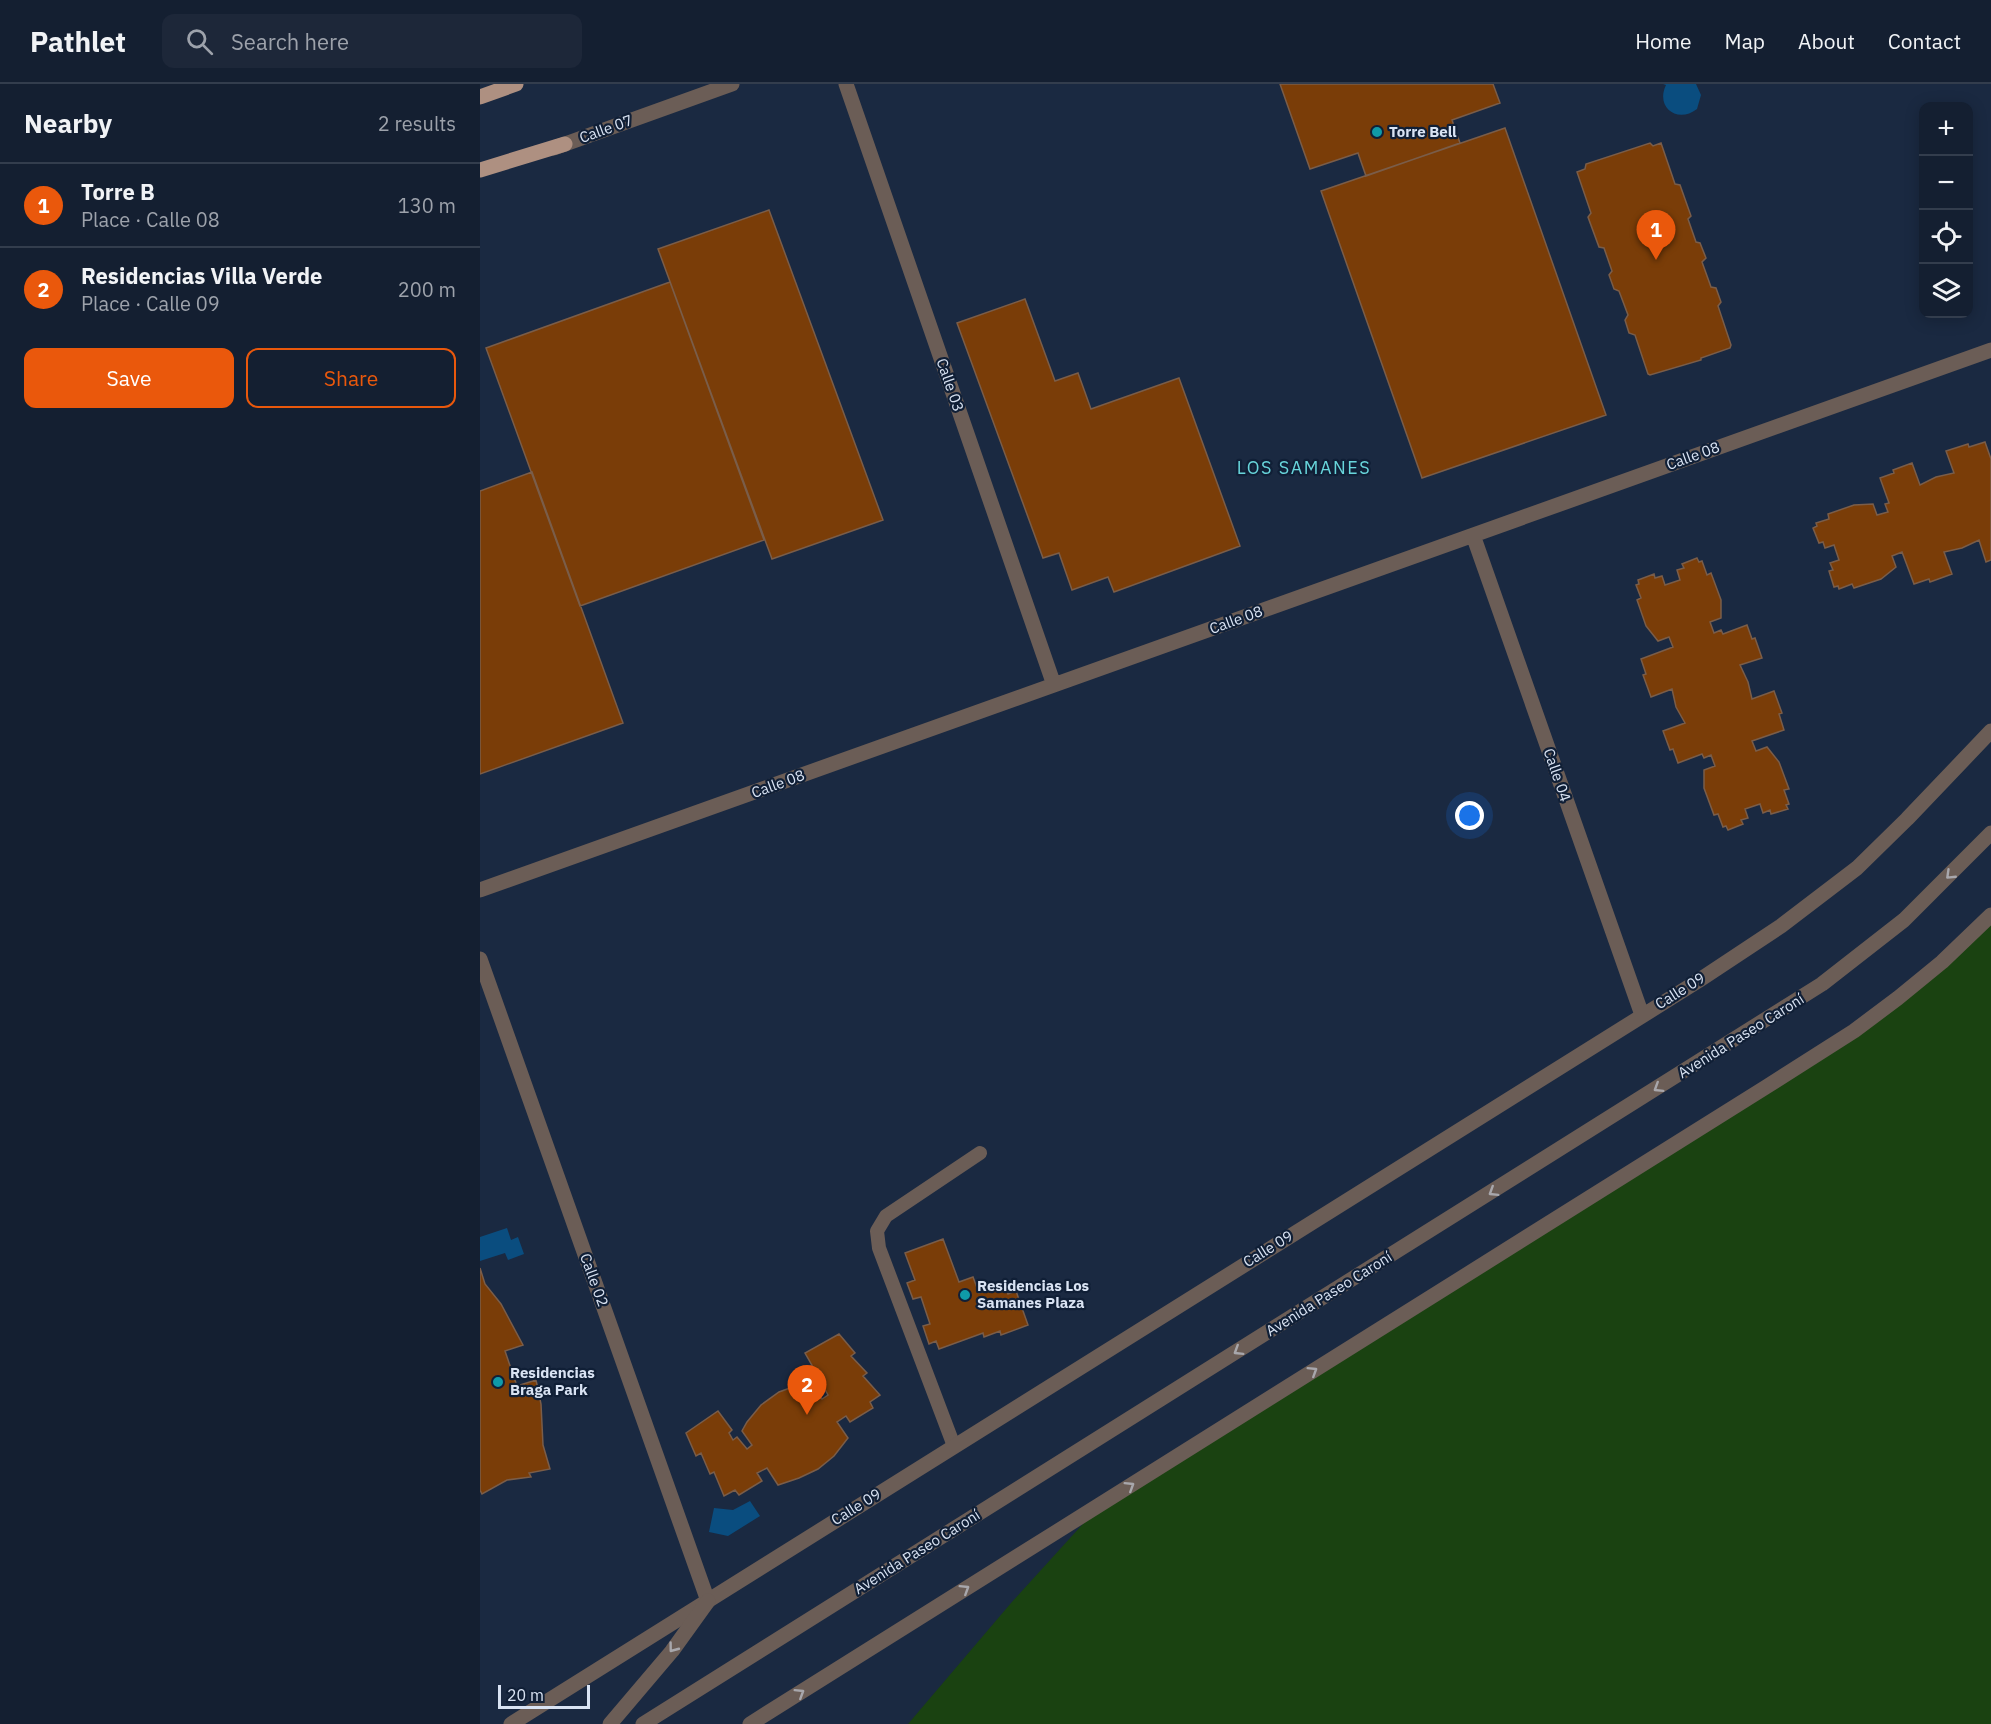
<!DOCTYPE html>
<meta charset="utf-8">
<style>
body{margin:0;font-family:"IBM Plex Sans",sans-serif;background:#1d2739;color:#f1f3f6}
.controls{position:absolute;right:18px;top:18px;display:grid;overflow:hidden;border-radius:12px;box-shadow:0 3px 15px #0003}
.controls button{width:54px;height:54px;display:grid;place-items:center;padding:0;border:0;border-bottom:2px solid #333d4d;background:#141f31;color:#f1f3f6;font:30px sans-serif}
.scale{position:absolute;left:18px;bottom:15px;width:92px;box-sizing:border-box;padding-left:6px;border:3px solid #d9e3f3;border-top:0;font-size:16px;line-height:21px;white-space:nowrap;color:#d9e3f3;-webkit-text-stroke:4px #101f36;paint-order:stroke}
.you{position:absolute;left:990px;top:732px;width:21px;height:21px;margin:-15px;border:4px solid #fff;border-radius:50%;background:#1a73e8;box-shadow:0 0 0 9px #1a73e833}
.badge{display:grid;place-items:center;width:39px;height:39px;border-radius:50%;background:#ea580c;color:#fff;font-size:20px;font-weight:700}
.pin{position:absolute;translate:-50% -50px;filter:drop-shadow(0 2px 3px #0008)}
.pin::after{content:'';position:absolute;top:32px;width:21px;height:18px;background:inherit;clip-path:polygon(0 0,100% 0,50% 100%)}
.list{margin:0;padding:0;list-style:none}
h2{display:flex;justify-content:space-between;align-items:center;height:78px;margin:0;padding:0 24px;font-size:26px}
h2 small{font-size:20px;font-weight:400;color:#9da2ab}
.list li{display:grid;grid-template-columns:39px 1fr auto;gap:18px;align-items:center;box-sizing:border-box;height:84px;padding:0 24px;border-top:2px solid #333d4d}
.list b{display:block;font-size:22px;white-space:nowrap}
.list p{margin:0;font-size:20px;white-space:nowrap;color:#9da2ab}
.list em{font-size:20px;font-style:normal;color:#9da2ab}
.actions{display:flex;gap:12px;padding:18px 24px}
.actions a{flex:1;padding:14px 0;border:2px solid #ea580c;border-radius:12px;text-align:center;font-size:21px;color:#ea580c}
.actions .main{background:#ea580c;color:#fff}
.icon{flex:none;width:33px;height:33px;fill:none;stroke:currentColor;stroke-width:2;stroke-linecap:round;stroke-linejoin:round}
.map{position:relative;flex:none;width:1511px;height:1640px;overflow:hidden}
header{display:flex;align-items:center;gap:36px;box-sizing:border-box;height:84px;padding:0 30px;background:#141f31;border-bottom:2px solid #333d4d}
header strong{font-size:28px}
nav{display:flex;gap:33px;margin-inline-start:auto;font-size:21px}
.search{width:420px;height:54px;background:#1d2739;display:flex;align-items:center;gap:15px;box-sizing:border-box;padding:0 21px;border-radius:12px;color:#9da2ab;font-size:22px}
main{display:flex}
aside{flex:1;background:#141f31}
.map>svg:first-child{display:block}
.green{fill:#1a4211}
.water{fill:#0a4d7f}
.building{fill:#7a3d08;stroke:#7a5d49;stroke-width:1.5}
.lines{fill:none;stroke-linecap:round;stroke-linejoin:round}
.service{stroke:#6b5d56;stroke-width:14}
.minor{stroke:#6b5d56;stroke-width:15}
.tertiary{stroke:#6b5d56;stroke-width:15}
.primary{stroke:#ae9081;stroke-width:15}
.oneway{stroke:#a8a7ac}
.culture-dot{fill:#0f9aa8;stroke:#101f36;stroke-width:2}
.labels{text-anchor:middle;stroke-width:4.5;stroke-linejoin:round;paint-order:stroke}
.street-label{font-size:15px;fill:#d9e3f3;stroke:#101f36}
.poi-label{font-size:15px;font-weight:bold;fill:#d9e3f3;stroke:#101f36;text-anchor:start}
.quarter-label{font-size:18px;letter-spacing:1.5px;fill:#68d5db;stroke:#101f36}
</style>
<header>
<strong>Pathlet</strong>
<div class="search"><svg class="icon" aria-label="search" viewBox="0 0 24 24"><circle cx="10" cy="10" r="6"/><path d="M15 15l6 6"/></svg>Search here</div>
<nav><a>Home</a><a>Map</a><a>About</a><a>Contact</a></nav>
</header>
<main>
<aside>
<h2>Nearby<small>2 results</small></h2>
<ul class="list">
<li><span class="badge">1</span><div><b>Torre B</b><p>Place · Calle 08</p></div><em>130 m</em></li>
<li><span class="badge">2</span><div><b>Residencias Villa Verde</b><p>Place · Calle 09</p></div><em>200 m</em></li>
</ul>
<div class="actions"><a class="main">Save</a><a>Share</a></div>
</aside>
<div class="map">
<svg width="1511" height="1640" viewBox="0 0 1511 1640">
<rect width="100%" height="100%" fill="#1a2941"/>
<path class="green" d="M1511 831V1640H428L531 1519 621 1420 1363 952Z"/>
<path class="water" d="M1183 0H1216L1221 11 1217 25C1198 40 1175 24 1186 1Z
M27 1144 31 1156 38 1153 44 1170 28 1176 25 1169 0 1177V1153Z
M270 1417 280 1432 248 1452 229 1448 234 1424 253 1426Z"/>
<path class="building" d="M800 0H1013L1020 19 972 36 980 59 886 92 878 69 830 85Z
M1025 44 1126 331 942 394 841 107Z
M1170 59 1173 62 1181 59 1195 100 1200 101 1211 132 1208 135 1216 158 1220 159 1226 174 1222 178 1231 203 1236 204 1241 218 1238 222 1251 261 1250 264 1221 274V276L1170 291 1168 290 1155 251 1149 249 1145 236 1148 231 1139 207 1134 205 1129 191 1132 187 1124 164 1119 163 1108 133 1111 129 1097 88 1105 85 1106 80Z
M289 126 403 436 292 475 178 165Z
M190 198 284 456 100 522 6 264Z
M545 215 575 297 598 289 611 325 699 294 760 462 634 508 628 493 592 506 579 469 563 474 477 239Z
M1505 358 1511 375V476L1506 478 1499 456 1482 464 1464 468 1472 490 1450 498 1449 495 1434 500 1422 468 1412 472 1416 483 1401 495 1374 504 1372 500 1359 505 1358 502 1354 503 1349 487 1353 486 1350 479 1359 476 1354 461 1345 464 1343 458 1339 459 1333 444 1337 442 1336 439 1349 435 1348 430 1374 421 1393 420 1397 431 1408 428 1405 420 1409 419 1400 394 1414 389 1413 386 1432 379 1440 401 1456 393 1474 389 1466 367 1488 360 1489 363Z
M52 388 143 639 0 690V407Z
M1217 474 1219 478 1222 477 1227 491 1231 489 1241 516V534L1230 538 1234 549 1241 546 1243 550 1267 541 1272 555 1275 554 1282 574 1260 581 1268 598 1272 615 1294 607 1302 629 1299 630 1304 646 1272 657 1276 667 1287 663 1299 678 1309 705 1304 706 1309 720 1306 721 1308 725 1291 730 1290 726 1283 729 1280 720 1265 725 1268 734 1261 736 1263 740 1248 746 1246 742 1243 743 1238 730 1234 731 1224 704V686L1235 682 1231 671 1224 674 1222 670 1198 679 1193 665 1190 666 1183 647 1205 639 1196 623 1192 605 1171 613 1163 591 1166 590 1161 575 1193 563 1189 553 1178 557 1166 542 1157 516 1161 514 1156 501 1159 500 1158 496 1174 490 1175 494 1182 492 1185 501 1200 496 1197 486 1204 484 1202 480Z
M463 1155 479 1198 493 1193 499 1209 524 1200 528 1210 536 1207 548 1241 521 1251 520 1247 504 1253 503 1249 459 1265 456 1257 449 1260 443 1242 450 1240 441 1213 433 1215 427 1199 435 1196 425 1169Z
M0 1184 5 1200 21 1220 43 1261 25 1267 37 1302 56 1296 61 1320 63 1361 70 1385 49 1389 51 1393 27 1396 2 1410 0 1406Z
M359 1250 375 1269 371 1272 387 1289 383 1292 400 1311 390 1318 393 1324 370 1338 366 1332 357 1338 368 1354 354 1372 338 1385 319 1394 298 1401 287 1384 277 1389 282 1397 259 1411 255 1406 244 1412 234 1388 230 1390 221 1369 216 1372 206 1349 238 1327 252 1346 249 1349 253 1356 257 1353 267 1365 272 1361 262 1347 267 1338 281 1321 299 1308 321 1300H331L342 1315 348 1311 341 1298 345 1295 341 1288 337 1290 325 1269Z"/>
<g class="lines">
<path class="service" d="M474 1362 399 1164 397 1147 406 1132 500 1069"/>
<path class="minor" d="M366 0 574 601
M74 64 252 0
M993 451 1162 931
M0 806 1511 266
M0 875 228 1517
M31 1640 1218 897 1301 842 1377 784 1427 735 1511 647"/>
<path class="tertiary" d="M130 1640 192 1567 228 1517
M163 1640 1342 900 1424 836 1511 749
M270 1640 1286 1003 1374 947 1418 914 1462 878 1511 831"/>
<path class="primary" d="M0 13 36 0
M0 86 85 60"/>
</g>
<defs><path id="oneway-chevron" d="M-2-3.5L2.5 0L-2 3.5" fill="none" stroke-width="1.6" stroke-linecap="round" stroke-linejoin="round" transform="scale(1.5)"/></defs>
<g class="oneway">
<use href="#oneway-chevron" transform="translate(1470 791) rotate(136)"/>
<use href="#oneway-chevron" transform="translate(1178 1004) rotate(148)"/>
<use href="#oneway-chevron" transform="translate(1013 1108) rotate(148)"/>
<use href="#oneway-chevron" transform="translate(758 1267) rotate(148)"/>
<use href="#oneway-chevron" transform="translate(833 1287) rotate(-32)"/>
<use href="#oneway-chevron" transform="translate(650 1402) rotate(-32)"/>
<use href="#oneway-chevron" transform="translate(485 1505) rotate(-32)"/>
<use href="#oneway-chevron" transform="translate(193 1564) rotate(127)"/>
<use href="#oneway-chevron" transform="translate(320 1609) rotate(-32)"/>
</g>
<g class="culture-dot">
<circle cx="897" cy="48" r="6"/>
<circle cx="485" cy="1211" r="6"/>
<circle cx="18" cy="1298" r="6"/>
</g>
<g class="labels">
<g class="street-label">
<text transform="translate(126 45) rotate(-20)" y="5">Calle 07</text>
<text transform="translate(470 301) rotate(71)" y="5">Calle 03</text>
<text transform="translate(1213 372) rotate(-20)" y="5">Calle 08</text>
<text transform="translate(756 536) rotate(-20)" y="5">Calle 08</text>
<text transform="translate(1077 691) rotate(71)" y="5">Calle 04</text>
<text transform="translate(298 700) rotate(-20)" y="5">Calle 08</text>
<text transform="translate(1200 907) rotate(-32)" y="5">Calle 09</text>
<text transform="translate(1261 952) rotate(-32)" y="5">Avenida Paseo Caroní</text>
<text transform="translate(788 1165) rotate(-32)" y="5">Calle 09</text>
<text transform="translate(114 1196) rotate(70)" y="5">Calle 02</text>
<text transform="translate(849 1210) rotate(-32)" y="5">Avenida Paseo Caroní</text>
<text transform="translate(376 1423) rotate(-32)" y="5">Calle 09</text>
<text transform="translate(437 1468) rotate(-32)" y="5">Avenida Paseo Caroní</text>
</g>
<g class="poi-label">
<text x="909" y="53">Torre Bell</text>
<text x="497" y="1207">Residencias Los<tspan x="497" dy="17">Samanes Plaza</tspan></text>
<text x="30" y="1294">Residencias<tspan x="30" dy="17">Braga Park</tspan></text>
</g>
<g class="quarter-label">
<text x="824" y="390">LOS SAMANES</text>
</g>
</g>
</svg>
<div class="controls">
<button>+</button>
<button>−</button>
<button><svg class="icon" aria-label="locate" viewBox="0 0 24 24"><circle cx="12" cy="12" r="6"/><path d="M12 2v4M12 18v4M2 12h4M18 12h4"/></svg></button>
<button><svg class="icon" aria-label="layers" viewBox="0 0 24 24"><path d="M12 4l9 5-9 5-9-5zM3 14l9 5 9-5"/></svg></button>
</div>
<div class="scale">20 m</div>
<div class="you"></div>
<div class="pin badge" style="left:1176px;top:176px">1</div>
<div class="pin badge" style="left:327px;top:1331px">2</div>
</div>
</main>
